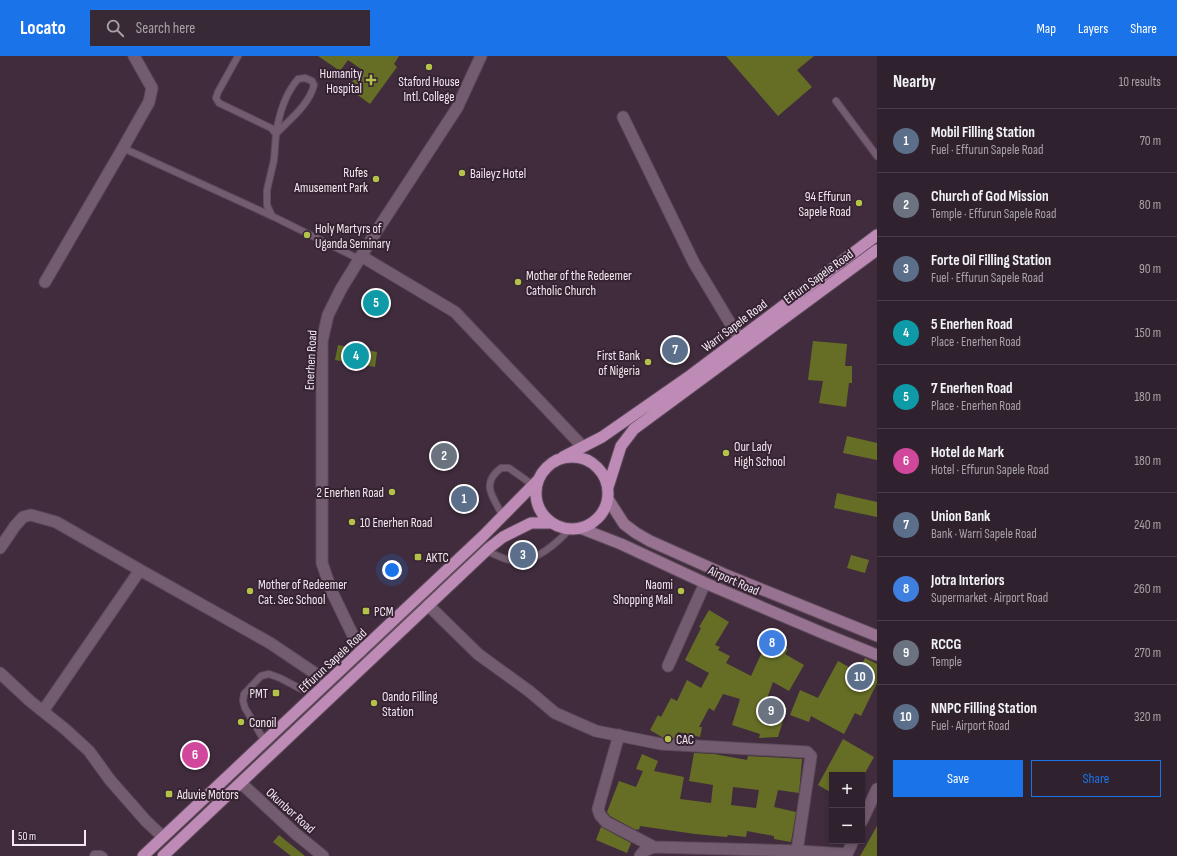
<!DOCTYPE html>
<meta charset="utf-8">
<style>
body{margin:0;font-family:"Sofia Sans Condensed",sans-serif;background:#382936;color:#f1f3f6}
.controls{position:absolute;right:12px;bottom:12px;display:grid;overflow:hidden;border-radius:0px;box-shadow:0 2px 6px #0003}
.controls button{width:36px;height:36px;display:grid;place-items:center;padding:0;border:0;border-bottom:1px solid #4b3e4a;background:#30212e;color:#f1f3f6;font:20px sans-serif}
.scale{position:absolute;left:12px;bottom:10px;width:74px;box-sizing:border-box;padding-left:4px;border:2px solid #f4e7f2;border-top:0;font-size:11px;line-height:14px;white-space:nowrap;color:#f4e7f2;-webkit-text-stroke:3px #352332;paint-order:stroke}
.you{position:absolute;left:392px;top:514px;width:14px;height:14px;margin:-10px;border:3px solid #fff;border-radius:50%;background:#1a73e8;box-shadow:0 0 0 6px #1a73e833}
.badge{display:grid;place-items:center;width:26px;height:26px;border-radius:50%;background:#1a73e8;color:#fff;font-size:13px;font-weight:700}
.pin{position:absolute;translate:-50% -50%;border:2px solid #fff;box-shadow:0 1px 4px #0006}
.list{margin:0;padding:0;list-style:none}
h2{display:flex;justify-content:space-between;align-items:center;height:52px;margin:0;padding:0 16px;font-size:17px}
h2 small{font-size:13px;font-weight:400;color:#a8a3aa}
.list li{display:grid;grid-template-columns:26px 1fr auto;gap:12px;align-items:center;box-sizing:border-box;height:64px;padding:0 16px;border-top:1px solid #4b3e4a}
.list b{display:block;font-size:15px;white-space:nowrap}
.list p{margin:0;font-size:13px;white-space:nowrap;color:#a8a3aa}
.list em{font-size:13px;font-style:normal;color:#a8a3aa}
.actions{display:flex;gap:8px;padding:12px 16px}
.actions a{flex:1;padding:9px 0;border:1px solid #1a73e8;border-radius:0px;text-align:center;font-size:14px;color:#1a73e8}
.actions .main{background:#1a73e8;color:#fff}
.icon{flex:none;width:22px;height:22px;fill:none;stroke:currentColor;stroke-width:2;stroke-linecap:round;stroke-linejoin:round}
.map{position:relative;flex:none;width:877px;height:800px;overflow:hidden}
header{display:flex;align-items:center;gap:24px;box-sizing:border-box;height:56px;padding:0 20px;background:#1a73e8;color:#fff}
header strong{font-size:19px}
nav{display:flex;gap:22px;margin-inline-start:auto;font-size:14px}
.search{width:280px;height:36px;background:#382936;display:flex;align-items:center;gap:10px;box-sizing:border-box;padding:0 14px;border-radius:0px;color:#a8a3aa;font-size:15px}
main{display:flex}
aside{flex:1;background:#30212e}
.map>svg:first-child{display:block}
.building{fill:#666e26;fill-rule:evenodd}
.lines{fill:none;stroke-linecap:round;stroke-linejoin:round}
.service-casing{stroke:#5d4a5a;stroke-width:8}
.minor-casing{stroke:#5d4a5a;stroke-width:13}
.tertiary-casing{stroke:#5d4a5a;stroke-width:13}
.secondary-casing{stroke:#5d4a5a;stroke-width:13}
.trunk-casing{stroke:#5d4a5a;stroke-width:13}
.service{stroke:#745c70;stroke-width:6}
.minor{stroke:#745c70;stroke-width:11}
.tertiary{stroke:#745c70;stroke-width:11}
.secondary{stroke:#977291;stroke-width:11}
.trunk{stroke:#be8ab6;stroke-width:11}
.poi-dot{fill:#b4c24a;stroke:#352332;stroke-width:1.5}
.labels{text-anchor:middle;stroke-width:4;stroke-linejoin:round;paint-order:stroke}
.poi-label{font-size:13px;fill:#f4e7f2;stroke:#352332;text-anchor:start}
.street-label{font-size:13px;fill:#f4e7f2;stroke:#352332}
</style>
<header>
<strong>Locato</strong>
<div class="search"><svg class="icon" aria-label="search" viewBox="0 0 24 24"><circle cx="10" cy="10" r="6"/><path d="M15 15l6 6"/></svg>Search here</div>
<nav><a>Map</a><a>Layers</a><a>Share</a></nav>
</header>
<main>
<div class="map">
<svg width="877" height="800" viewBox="0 0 877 800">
<rect width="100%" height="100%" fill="#402c3d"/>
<path class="building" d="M318 0H399L394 8 397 11 370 48 348 32 361 13 348 4 340 15Z
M726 0H814L797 14 812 31 778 60Z
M373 241 383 245 380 253 370 248Z
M813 285 847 288 845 310H852V327H849L846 351 819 347 823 325 808 324Z
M338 289 377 296 375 311 335 304Z
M847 380 877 387V404L843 397Z
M837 437 877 446V461L834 452Z
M851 499 869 504 865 517 847 512Z
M709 554 729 566 715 589 720 591 718 594 730 600 726 607 751 620 768 583 788 593 785 598 804 609 789 635 773 626 766 645 787 652 778 681 759 682 760 678 732 669 740 643 723 638 714 655 709 652 699 671H702L700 681 678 676 675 682 662 681 650 674 658 659 661 661 671 642 677 645 687 624 701 632 709 617 685 604 701 572 699 571Z
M865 602 877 608V627L861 660 855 657 844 678 811 660 809 666 790 659 800 634 818 642 838 605 858 616Z
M843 683 874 701 864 719H832V737L818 729Z
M694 697 714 698 747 704 748 700 802 703 799 737 778 734 774 751 796 756 791 786 774 783V780L747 775 746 781 728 779 727 781 695 778 640 770 639 774 637 773 636 774 610 760 607 756 619 725 636 731 643 715 636 713 642 698 658 705 654 715 684 721 680 743 711 747 713 729 689 725ZM733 731 759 734 756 752 731 749Z
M877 770V800H860Z
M601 771 631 787 627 797 596 784Z
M279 779 305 800H291L273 786Z"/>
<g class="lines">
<g class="service-casing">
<path id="service" d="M238 0 218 36 216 42 219 47 271 72 276 78 274 104 267 134V149L272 160
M305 22 312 25 314 29C309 49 290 63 276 78 279 58 285 38 298 23Z
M836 45 877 100
M123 92 272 160 359 203
M503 460C493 441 480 428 501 412H509L533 429
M486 495C495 498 506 505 515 505 535 507 558 486 570 473
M265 686 245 652 243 645 244 638 261 620 269 618 280 622 314 640
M93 800 94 798H101L104 800"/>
</g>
<g class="minor-casing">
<path id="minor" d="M623 61 694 207 739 282
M361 200 455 256 583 391
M45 226 123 92 149 46 152 32 134 0
M0 492 15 470 23 461 31 459 56 466 140 514
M428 549 478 598 529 635 555 657 596 675 661 688 807 696 811 700 797 795
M668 610 705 527
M0 617 30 645 65 673 89 695 110 724 146 765 163 781
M43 655 140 514 270 587 328 626
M619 679 598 753 600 759 606 766 654 791
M241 727 296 778 323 800
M862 765 877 733
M640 800 644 795 654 791 797 795 847 798
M846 800 853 785"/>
</g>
<g class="tertiary-casing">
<path id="tertiary" d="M361 596 332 536 322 507V285L328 259 341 233 376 176 457 52 481 0"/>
</g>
<g class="secondary-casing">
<path id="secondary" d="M608 443 624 468 636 477 650 485 724 518 877 580
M580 472 621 488 705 527 825 578 877 599"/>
</g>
<g class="trunk-casing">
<path id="trunk" d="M536 437a36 36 0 1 1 72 0a36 36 0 1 1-72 0Z
M563 401 602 381 691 319 877 179
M608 431 621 390 634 373 877 194
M143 800 483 480 537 425
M163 800 489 492 503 481 531 467H551"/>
</g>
<use href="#service" class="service"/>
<use href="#minor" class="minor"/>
<use href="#tertiary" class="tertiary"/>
<use href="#secondary" class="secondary"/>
<use href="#trunk" class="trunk"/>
</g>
<g class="poi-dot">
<circle cx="429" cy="11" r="4"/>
<path d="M369 18h4v4h4v4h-4v4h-4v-4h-4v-4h4z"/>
<circle cx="462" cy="117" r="4"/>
<circle cx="376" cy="123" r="4"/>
<circle cx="859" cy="147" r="4"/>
<circle cx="307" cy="179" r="4"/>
<circle cx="518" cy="226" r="4"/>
<circle cx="648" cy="306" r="4"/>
<circle cx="726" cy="397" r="4"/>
<circle cx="392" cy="436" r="4"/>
<circle cx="352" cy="466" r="4"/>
<rect x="414" y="497" width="8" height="8" rx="2"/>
<circle cx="250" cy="535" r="4"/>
<circle cx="681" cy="535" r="4"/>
<rect x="362" y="551" width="8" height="8" rx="2"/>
<rect x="272" y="633" width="8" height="8" rx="2"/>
<circle cx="374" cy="647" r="4"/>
<circle cx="241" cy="666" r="4"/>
<circle cx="668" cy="683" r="4"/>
<rect x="165" y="734" width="8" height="8" rx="2"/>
</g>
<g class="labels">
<g class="poi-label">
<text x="362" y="22" text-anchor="end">Humanity<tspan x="362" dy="15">Hospital</tspan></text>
<text x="429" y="30" text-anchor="middle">Staford House<tspan x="429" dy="15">Intl. College</tspan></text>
<text x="368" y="121" text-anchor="end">Rufes<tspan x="368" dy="15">Amusement Park</tspan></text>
<text x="470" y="122">Baileyz Hotel</text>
<text x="851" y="145" text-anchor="end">94 Effurun<tspan x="851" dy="15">Sapele Road</tspan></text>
<text x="315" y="177">Holy Martyrs of<tspan x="315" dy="15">Uganda Seminary</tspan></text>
<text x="526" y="224">Mother of the Redeemer<tspan x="526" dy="15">Catholic Church</tspan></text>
<text x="640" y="304" text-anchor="end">First Bank<tspan x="640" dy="15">of Nigeria</tspan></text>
<text x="734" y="395">Our Lady<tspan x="734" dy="15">High School</tspan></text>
<text x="384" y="441" text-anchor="end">2 Enerhen Road</text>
<text x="360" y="471">10 Enerhen Road</text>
<text x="426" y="506">AKTC</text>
<text x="258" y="533">Mother of Redeemer<tspan x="258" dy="15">Cat. Sec School</tspan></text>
<text x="673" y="533" text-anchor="end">Naomi<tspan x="673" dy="15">Shopping Mall</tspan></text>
<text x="374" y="560">PCM</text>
<text x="268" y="642" text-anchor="end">PMT</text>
<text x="382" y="645">Oando Filling<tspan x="382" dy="15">Station</tspan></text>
<text x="249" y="671">Conoil</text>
<text x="676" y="688">CAC</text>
<text x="177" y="743">Aduvie Motors</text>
</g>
<g class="street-label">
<text transform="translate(818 220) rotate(-36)" y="5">Effurn Sapele Road</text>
<text transform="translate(734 269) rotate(-37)" y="5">Warri Sapele Road</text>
<text transform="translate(310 304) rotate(-87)" y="5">Enerhen Road</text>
<text transform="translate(734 524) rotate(24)" y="5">Airport Road</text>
<text transform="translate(332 604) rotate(-43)" y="5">Effurun Sapele Road</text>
<text transform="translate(291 754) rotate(42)" y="5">Okunbor Road</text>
</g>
</g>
</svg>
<div class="controls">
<button>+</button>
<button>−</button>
</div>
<div class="scale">50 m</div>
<div class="you"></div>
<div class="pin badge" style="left:464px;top:443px;background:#5c6f8a">1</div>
<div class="pin badge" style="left:444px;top:400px;background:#6b7280">2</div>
<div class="pin badge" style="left:523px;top:499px;background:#5c6f8a">3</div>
<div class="pin badge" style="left:356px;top:300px;background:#0f9aa8">4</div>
<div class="pin badge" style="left:376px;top:247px;background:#0f9aa8">5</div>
<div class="pin badge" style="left:195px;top:699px;background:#d1479c">6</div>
<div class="pin badge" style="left:675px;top:294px;background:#5c6f8a">7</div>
<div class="pin badge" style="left:772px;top:587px;background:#3f7fe0">8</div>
<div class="pin badge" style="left:771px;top:655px;background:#6b7280">9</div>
<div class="pin badge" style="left:860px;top:621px;background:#5c6f8a">10</div>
</div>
<aside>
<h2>Nearby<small>10 results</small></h2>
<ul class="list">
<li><span class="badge" style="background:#5c6f8a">1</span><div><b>Mobil Filling Station</b><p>Fuel · Effurun Sapele Road</p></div><em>70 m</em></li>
<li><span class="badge" style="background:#6b7280">2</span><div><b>Church of God Mission</b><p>Temple · Effurun Sapele Road</p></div><em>80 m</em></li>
<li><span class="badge" style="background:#5c6f8a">3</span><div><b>Forte Oil Filling Station</b><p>Fuel · Effurun Sapele Road</p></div><em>90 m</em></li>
<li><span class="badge" style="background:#0f9aa8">4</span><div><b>5 Enerhen Road</b><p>Place · Enerhen Road</p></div><em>150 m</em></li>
<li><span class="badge" style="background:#0f9aa8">5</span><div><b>7 Enerhen Road</b><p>Place · Enerhen Road</p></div><em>180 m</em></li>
<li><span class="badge" style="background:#d1479c">6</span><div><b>Hotel de Mark</b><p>Hotel · Effurun Sapele Road</p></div><em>180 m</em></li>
<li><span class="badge" style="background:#5c6f8a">7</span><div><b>Union Bank</b><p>Bank · Warri Sapele Road</p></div><em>240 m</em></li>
<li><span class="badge" style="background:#3f7fe0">8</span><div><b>Jotra Interiors</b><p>Supermarket · Airport Road</p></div><em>260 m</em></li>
<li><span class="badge" style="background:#6b7280">9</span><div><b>RCCG</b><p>Temple</p></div><em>270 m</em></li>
<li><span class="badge" style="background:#5c6f8a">10</span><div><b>NNPC Filling Station</b><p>Fuel · Airport Road</p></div><em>320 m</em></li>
</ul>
<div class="actions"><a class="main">Save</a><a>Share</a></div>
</aside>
</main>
